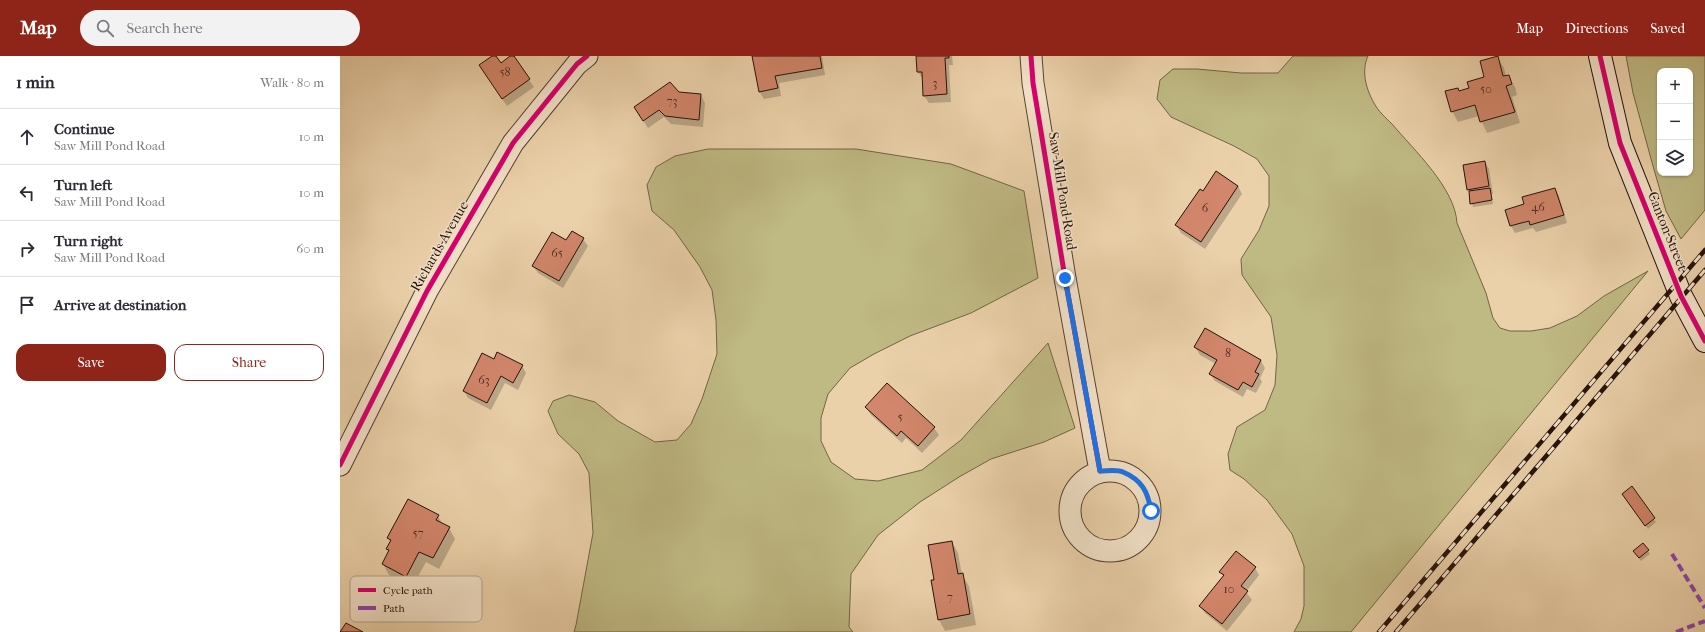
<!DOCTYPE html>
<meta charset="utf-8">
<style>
body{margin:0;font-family:"IM FELL French Canon",serif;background:#f2f2f3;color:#2b2b33}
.controls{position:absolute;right:12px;top:12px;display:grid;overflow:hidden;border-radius:8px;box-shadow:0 1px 3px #0004}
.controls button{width:36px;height:36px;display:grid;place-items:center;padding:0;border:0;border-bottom:1px solid #e1e1e2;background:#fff;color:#2b2b33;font:20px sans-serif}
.stop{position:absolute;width:12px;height:12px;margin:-9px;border:3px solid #1a73e8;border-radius:50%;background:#fff}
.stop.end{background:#1a73e8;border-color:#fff;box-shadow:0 1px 4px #0008}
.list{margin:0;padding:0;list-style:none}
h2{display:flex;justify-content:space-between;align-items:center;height:52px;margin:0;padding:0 16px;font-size:17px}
h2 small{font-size:13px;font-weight:400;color:#7c7c81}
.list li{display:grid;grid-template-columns:26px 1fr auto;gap:12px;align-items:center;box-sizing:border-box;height:56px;padding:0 16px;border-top:1px solid #e1e1e2}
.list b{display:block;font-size:15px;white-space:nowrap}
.list p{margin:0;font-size:13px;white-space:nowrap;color:#7c7c81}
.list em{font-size:13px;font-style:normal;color:#7c7c81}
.actions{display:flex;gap:8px;padding:12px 16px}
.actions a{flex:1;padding:9px 0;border:1px solid #8f2418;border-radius:12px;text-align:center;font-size:14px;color:#8f2418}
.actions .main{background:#8f2418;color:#fff}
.icon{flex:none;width:22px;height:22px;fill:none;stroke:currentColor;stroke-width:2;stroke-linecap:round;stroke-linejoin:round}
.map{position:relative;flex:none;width:1365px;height:576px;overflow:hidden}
header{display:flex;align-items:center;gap:24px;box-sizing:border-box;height:56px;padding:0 20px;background:#8f2418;color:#fff}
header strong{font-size:19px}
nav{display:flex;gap:22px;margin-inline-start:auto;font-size:14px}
.search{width:280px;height:36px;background:#f2f2f3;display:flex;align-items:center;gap:10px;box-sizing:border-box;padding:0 14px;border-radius:22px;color:#7c7c81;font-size:15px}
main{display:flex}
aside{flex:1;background:#fff}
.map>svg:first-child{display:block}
.green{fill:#bfb983;stroke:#726546;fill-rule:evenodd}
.shadow{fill:#0003}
.building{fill:#d2866b;stroke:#251108}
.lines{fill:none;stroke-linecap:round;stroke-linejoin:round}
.street-casing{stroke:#564130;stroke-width:23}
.secondary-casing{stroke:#251108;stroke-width:24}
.street{stroke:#f2e1c8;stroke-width:21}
.secondary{stroke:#f2e1c8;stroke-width:22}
.rail-casing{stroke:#251108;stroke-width:4.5}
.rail{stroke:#f2e1c8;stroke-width:3;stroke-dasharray:9;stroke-linecap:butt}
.quiet{stroke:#8e44ad;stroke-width:4;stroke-dasharray:8 4;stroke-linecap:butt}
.cycleway-casing{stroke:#f2e1c8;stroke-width:8}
.cycleway{stroke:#d6006c;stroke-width:5}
.route{stroke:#1a73e8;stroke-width:5}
.labels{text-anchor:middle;stroke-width:3;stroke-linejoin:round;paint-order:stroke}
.number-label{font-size:12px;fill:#502e21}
.street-label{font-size:14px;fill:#251108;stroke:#f2e1c8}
.key{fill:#f2e1c8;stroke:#b4a38e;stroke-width:1}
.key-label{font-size:11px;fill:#251108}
</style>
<header>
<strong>Map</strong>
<div class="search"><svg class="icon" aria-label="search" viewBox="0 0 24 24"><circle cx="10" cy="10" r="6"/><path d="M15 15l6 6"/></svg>Search here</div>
<nav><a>Map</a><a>Directions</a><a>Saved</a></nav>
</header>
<main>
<aside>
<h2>1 min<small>Walk · 80 m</small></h2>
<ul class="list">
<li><svg class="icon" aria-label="ahead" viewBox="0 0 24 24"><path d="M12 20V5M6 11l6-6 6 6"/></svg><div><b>Continue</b><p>Saw Mill Pond Road</p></div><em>10 m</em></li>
<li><svg class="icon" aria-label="left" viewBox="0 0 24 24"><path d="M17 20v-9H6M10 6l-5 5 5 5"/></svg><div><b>Turn left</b><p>Saw Mill Pond Road</p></div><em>10 m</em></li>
<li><svg class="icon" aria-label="right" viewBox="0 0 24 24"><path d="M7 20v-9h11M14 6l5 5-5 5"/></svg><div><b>Turn right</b><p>Saw Mill Pond Road</p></div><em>60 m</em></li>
<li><svg class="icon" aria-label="arrive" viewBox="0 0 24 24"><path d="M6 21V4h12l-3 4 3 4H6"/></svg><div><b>Arrive at destination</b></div></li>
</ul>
<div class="actions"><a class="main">Save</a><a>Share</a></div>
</aside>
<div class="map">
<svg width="1365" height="576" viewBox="0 0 1365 576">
<rect width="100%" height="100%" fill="#ebd1aa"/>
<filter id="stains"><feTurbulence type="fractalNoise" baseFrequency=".005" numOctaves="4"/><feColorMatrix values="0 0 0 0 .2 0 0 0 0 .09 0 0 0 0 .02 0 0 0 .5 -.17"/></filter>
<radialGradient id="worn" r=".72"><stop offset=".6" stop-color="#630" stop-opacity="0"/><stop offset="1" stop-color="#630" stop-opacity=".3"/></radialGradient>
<path class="green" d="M953 0H1028C1021 15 1026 33 1034 47 1038 55 1046 62 1052 68 1074 94 1115 132 1117 167L1146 237 1153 262 1160 272 1170 275H1191L1210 272 1237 260 1264 240 1308 215 1011 576H954L961 563 964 550V510L952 478 927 444 904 423 890 414 888 398 897 371 925 354 935 329 937 299 931 261 902 219 901 203 919 174 929 150V120L917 103 894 90 831 61 817 43 820 24 833 13H857L901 17H938Z
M1286 0H1365V154L1341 183 1326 155 1313 110 1293 37ZM1320 15H1350V117H1320Z
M368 93H516L611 108 684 135 698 222 631 257 570 280 534 298 510 312 488 338 481 362V385L491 406 515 423 538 425 582 414 621 384 708 287 735 372 704 386 651 403 619 421 580 446 538 479 511 518 509 571 513 576H234L236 569 253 477 249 417 239 398 218 378 208 355 213 345 229 339 255 346 278 365 315 386 337 384 351 368 362 343 377 298 376 264 372 234 360 211 334 174 312 155 307 129 316 111 335 100Z"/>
<path class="shadow" d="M154 0 160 8 173 0 194 31 167 50 140 10Z
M413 0H482L485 19 439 27 441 40 424 43 419 35Z
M577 0H612L613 9H609L611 46 589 47 584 40 583 23 578 16Z
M1157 1 1164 12 1166 20H1168L1175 31 1177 39 1172 41 1180 67 1147 77 1139 60 1118 66 1112 55 1119 36 1130 33 1146 21Z
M339 37 361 39 365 47 363 71 331 68 324 61 308 72 295 52Z
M1145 106 1149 113 1153 138H1151L1153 148 1133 151 1128 133Z
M876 117 898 130 902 138 865 193 841 177 836 169 863 137Z
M1215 133 1219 140 1227 167 1196 176 1193 172 1175 177 1171 170 1167 155 1186 149Z
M243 183 248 190 223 232 198 217 193 210 227 186Z
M855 291 921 305 925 312 920 322 922 326 916 337 907 333 903 341 875 325 870 318 876 308 860 299Z
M182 310 186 317 178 334 165 327 151 354 128 342 124 335Z
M547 329 594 372 599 379 582 397 566 382 562 387 531 359 526 351Z
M1292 432 1316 466 1308 473 1285 441Z
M98 460 103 469 109 472 115 483 99 513 86 506 72 531 49 519 43 508 49 496 47 493 51 486 48 482Z
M612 486 618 497 622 519 629 530 636 569 605 575 599 564 592 525H596Z
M1308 495 1310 498 1301 505 1296 498Z
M915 512 919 519 906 536 912 544 887 575 865 557 860 550 884 521 881 516Z"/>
<path class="building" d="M152 0H156L161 7 170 0H174L190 23 162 43 139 9Z
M412 0H480L482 12 435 20 438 32 419 36Z
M576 0H609V2H605L607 38 583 40 582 16H577Z
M1158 0 1163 20 1169 19 1172 28 1166 30 1175 56 1140 66 1135 49 1111 56 1105 35 1118 32 1119 35 1129 32 1127 26 1144 21 1140 5Z
M330 26 339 36 361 38 359 64 325 60 319 54 303 65 294 51Z
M1145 105 1149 130 1127 134 1123 109Z
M876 115 898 130 861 186 835 169 860 133 863 135Z
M1150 132 1152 144 1130 148 1129 135Z
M1215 132 1224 159 1190 169 1189 165 1170 170 1165 154 1184 148 1182 141Z
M232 175 244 182 219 225 192 210 212 176 226 184Z
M865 272 921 304 915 316 919 318 912 331 903 326 898 334 869 318 877 304 854 291Z
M157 296 183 309 173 327 161 320 147 347 123 335 142 297 154 303Z
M547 327 595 371 578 390 561 375 557 380 525 351Z
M1292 430 1315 462 1305 470 1282 438Z
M68 443 99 459 96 464 110 471 93 502 79 496 66 521 42 508 49 494 46 493 51 484 47 482Z
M612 485 618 518 623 517 630 558 598 564 591 524H594L588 489Z
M1303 487 1309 494 1299 502 1293 495Z
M896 495 916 511 901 530 908 535 882 568 859 550 884 519 879 516Z
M6 567 23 576H0Z"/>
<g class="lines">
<g class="street-casing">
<path id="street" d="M691 0 693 27 725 222 760 415
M0 409 87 235 173 87 237 8 247 0
M730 455a40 40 0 1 1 80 0a40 40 0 1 1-80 0Z"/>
</g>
<g class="secondary-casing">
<path id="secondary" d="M1260 0 1280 87 1341 240 1365 285"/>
</g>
<use href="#street" class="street"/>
<use href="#secondary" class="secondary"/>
<g class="rail-casing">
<path id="rail" d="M1039 576 1365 194
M1056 576 1365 214"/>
</g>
<use href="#rail" class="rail"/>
<path class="quiet" d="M1332 498 1365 552
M1336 576 1365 565"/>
<g class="cycleway-casing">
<path id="cycleway" d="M691 0 693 27 725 222 760 415
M1260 0 1280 87 1341 240 1365 285
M0 409 87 235 173 87 237 8 247 0"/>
</g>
<use href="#cycleway" class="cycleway"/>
</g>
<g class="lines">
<path class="route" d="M725 222 760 415C767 415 777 413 783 416 802 424 808 436 811 455"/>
</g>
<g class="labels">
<g class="number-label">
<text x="165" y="20">58</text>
<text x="595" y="31">3</text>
<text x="1146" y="37">50</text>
<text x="332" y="49">73</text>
<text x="1198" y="155">46</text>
<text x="865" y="156">6</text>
<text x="217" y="201">65</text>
<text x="888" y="301">8</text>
<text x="144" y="328">63</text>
<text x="560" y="365">5</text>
<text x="78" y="481">57</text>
<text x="889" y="537">10</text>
<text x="610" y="545">7</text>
</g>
<g class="street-label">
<text transform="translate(723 135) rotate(81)" y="5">Saw Mill Pond Road</text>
<text transform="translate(1328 175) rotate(68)" y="5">Canton Street</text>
<text transform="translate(99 190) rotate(-60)" y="5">Richards Avenue</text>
</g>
</g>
<rect x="10" y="520" width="132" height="46" rx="6" class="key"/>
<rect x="18" y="532" width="18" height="4" fill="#d6006c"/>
<rect x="18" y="550" width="18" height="4" fill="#8e44ad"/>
<g class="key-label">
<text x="43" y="538">Cycle path</text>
<text x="43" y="556">Path</text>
</g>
<rect width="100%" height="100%" filter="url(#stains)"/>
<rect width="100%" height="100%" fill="url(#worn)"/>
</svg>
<div class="controls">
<button>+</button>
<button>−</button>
<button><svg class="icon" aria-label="layers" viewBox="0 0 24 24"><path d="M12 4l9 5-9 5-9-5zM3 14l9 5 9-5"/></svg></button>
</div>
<div class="stop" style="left:811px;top:455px"></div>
<div class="stop end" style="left:725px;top:222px"></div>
</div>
</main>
